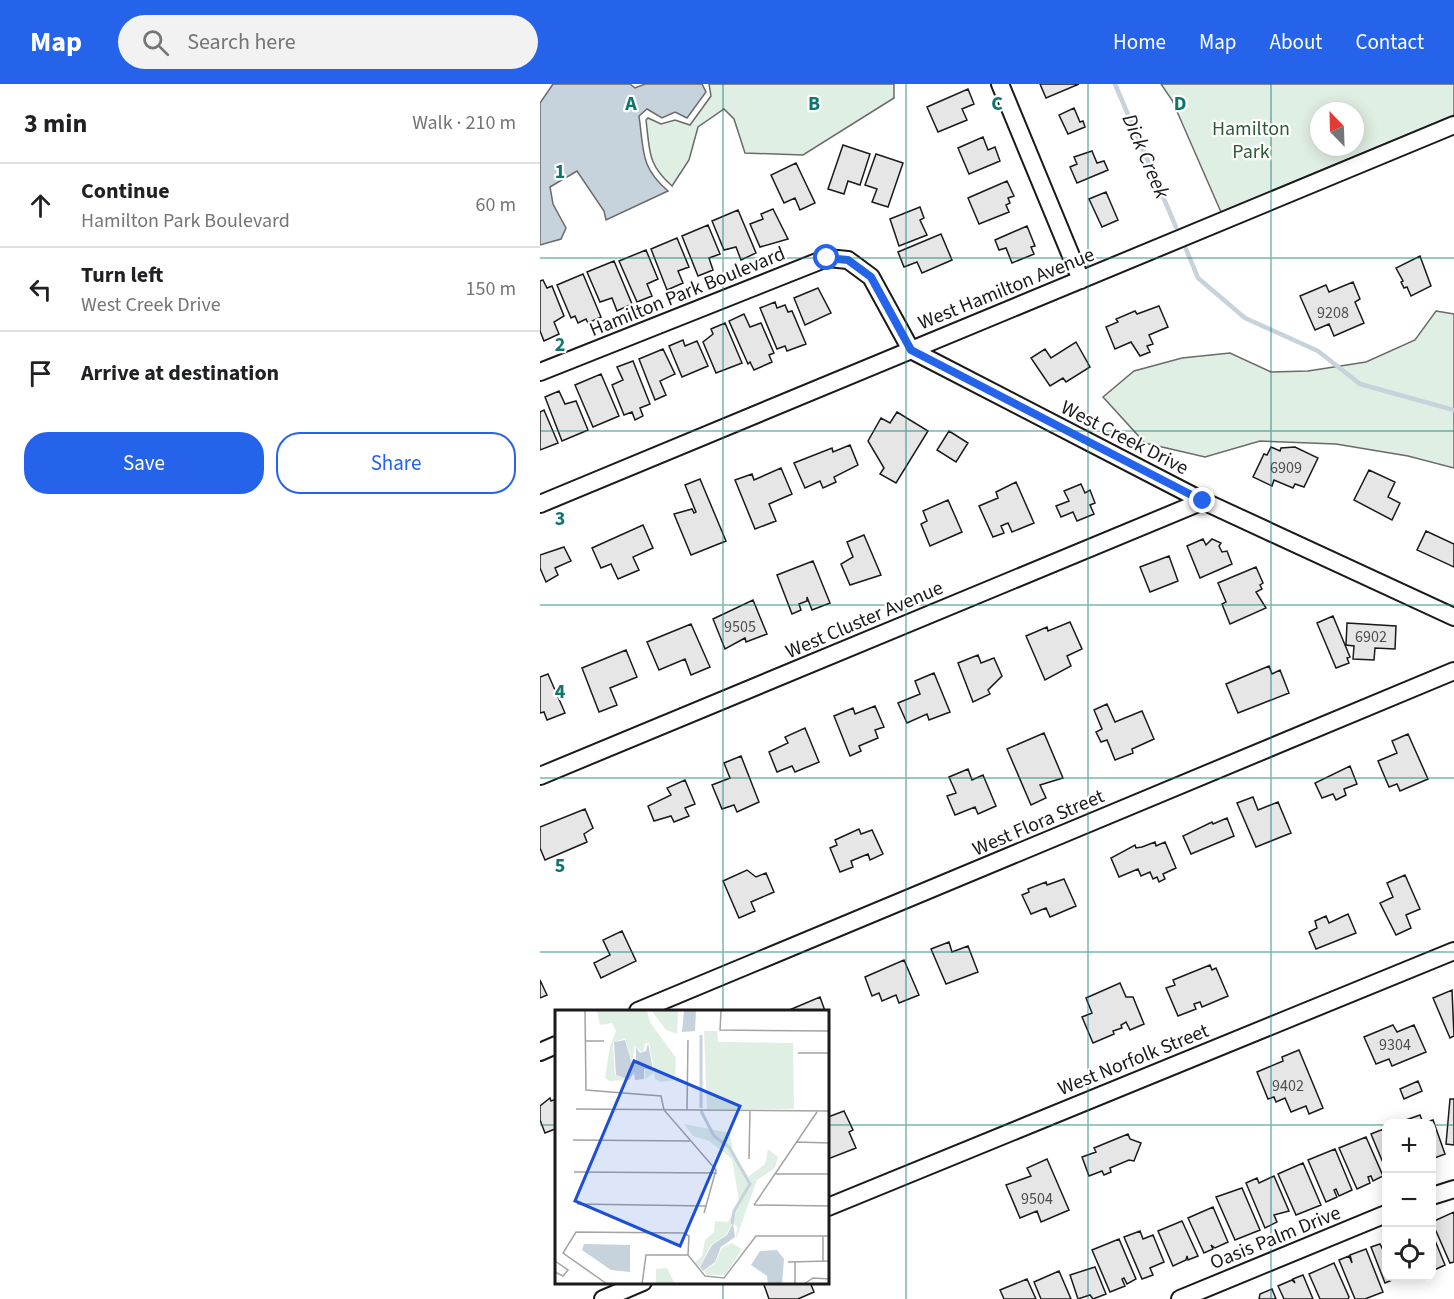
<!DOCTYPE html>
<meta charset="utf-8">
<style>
body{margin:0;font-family:"Source Sans 3",sans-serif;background:#f2f2f2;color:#202124}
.controls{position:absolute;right:18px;bottom:18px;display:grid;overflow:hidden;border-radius:12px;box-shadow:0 3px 15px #0003}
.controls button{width:54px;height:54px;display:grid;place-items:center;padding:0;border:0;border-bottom:2px solid #e0e0e0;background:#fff;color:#202124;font:30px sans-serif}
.compass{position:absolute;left:770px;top:18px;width:54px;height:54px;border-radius:50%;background:#fff;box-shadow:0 3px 15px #0003;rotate:337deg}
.stop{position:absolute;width:18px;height:18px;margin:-14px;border:4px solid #2563eb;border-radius:50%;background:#fff}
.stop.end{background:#2563eb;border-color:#fff;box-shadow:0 2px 6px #0008}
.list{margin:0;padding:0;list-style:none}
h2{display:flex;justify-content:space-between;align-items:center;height:78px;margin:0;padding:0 24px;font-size:26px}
h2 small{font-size:20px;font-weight:400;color:#757577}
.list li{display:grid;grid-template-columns:39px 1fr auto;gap:18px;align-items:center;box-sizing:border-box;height:84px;padding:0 24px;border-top:2px solid #e0e0e0}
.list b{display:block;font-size:22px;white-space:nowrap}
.list p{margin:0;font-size:20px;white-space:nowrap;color:#757577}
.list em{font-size:20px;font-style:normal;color:#757577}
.actions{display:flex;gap:12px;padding:18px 24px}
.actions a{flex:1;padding:14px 0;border:2px solid #2563eb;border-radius:24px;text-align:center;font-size:21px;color:#2563eb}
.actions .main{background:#2563eb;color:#fff}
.icon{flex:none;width:33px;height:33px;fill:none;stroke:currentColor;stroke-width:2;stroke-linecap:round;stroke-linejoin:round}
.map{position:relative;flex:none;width:914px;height:1215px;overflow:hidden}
header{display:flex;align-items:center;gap:36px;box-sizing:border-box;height:84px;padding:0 30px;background:#2563eb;color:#fff}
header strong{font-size:28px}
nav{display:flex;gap:33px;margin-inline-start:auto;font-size:21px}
.search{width:420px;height:54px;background:#f2f2f2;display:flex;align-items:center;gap:15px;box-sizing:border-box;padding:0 21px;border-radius:33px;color:#757577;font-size:22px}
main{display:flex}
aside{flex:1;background:#fff}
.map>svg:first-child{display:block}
.green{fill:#e0efe3;stroke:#6a6a6a;stroke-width:1.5;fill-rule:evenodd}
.water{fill:#c6d2dc;stroke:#6a6a6a;stroke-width:1.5}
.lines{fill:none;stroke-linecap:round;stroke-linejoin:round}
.stream{stroke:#c6d2dc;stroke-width:4.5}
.building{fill:#e6e6e6;stroke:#1a1a1a;stroke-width:1.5}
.minor-casing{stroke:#1a1a1a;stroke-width:20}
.minor{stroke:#fff;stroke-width:16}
.route{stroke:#2563eb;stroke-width:8}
.grid{fill:none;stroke:#0f766e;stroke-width:1.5;stroke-opacity:0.55}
.labels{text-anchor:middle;stroke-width:4.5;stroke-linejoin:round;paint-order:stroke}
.number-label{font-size:16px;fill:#4d4d4d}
.park-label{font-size:20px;fill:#2b5a34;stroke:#fff}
.street-label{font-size:20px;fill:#1a1a1a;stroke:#fff}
.water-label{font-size:21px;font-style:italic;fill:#1a1a1a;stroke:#fff}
.inset-river{fill:none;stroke:#c6d2dc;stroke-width:3}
.inset-road{fill:none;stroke:#a3a3a3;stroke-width:1.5}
.view{fill:#1d4ed8;fill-opacity:0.15;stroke:#1d4ed8;stroke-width:3}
.inset-edge{fill:none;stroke:#1a1a1a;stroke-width:3}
.grid-label{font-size:20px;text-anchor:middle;font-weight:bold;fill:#0f766e;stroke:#fff;stroke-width:4.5;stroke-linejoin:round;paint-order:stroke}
</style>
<header>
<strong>Map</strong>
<div class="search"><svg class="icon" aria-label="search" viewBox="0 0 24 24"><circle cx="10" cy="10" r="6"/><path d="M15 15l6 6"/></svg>Search here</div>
<nav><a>Home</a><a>Map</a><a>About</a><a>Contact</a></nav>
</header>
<main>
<aside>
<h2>3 min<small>Walk · 210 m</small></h2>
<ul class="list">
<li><svg class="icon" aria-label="ahead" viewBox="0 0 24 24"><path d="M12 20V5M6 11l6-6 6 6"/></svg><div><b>Continue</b><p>Hamilton Park Boulevard</p></div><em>60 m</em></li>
<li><svg class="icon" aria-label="left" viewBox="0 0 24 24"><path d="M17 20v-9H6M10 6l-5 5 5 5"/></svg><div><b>Turn left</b><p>West Creek Drive</p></div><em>150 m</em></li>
<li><svg class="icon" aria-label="arrive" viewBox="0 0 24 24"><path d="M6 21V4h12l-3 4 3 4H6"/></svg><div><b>Arrive at destination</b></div></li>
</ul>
<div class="actions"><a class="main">Save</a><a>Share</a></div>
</aside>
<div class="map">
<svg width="914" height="1215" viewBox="0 0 914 1215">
<rect width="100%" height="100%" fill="#fff"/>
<path class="green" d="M169 0H354V14L263 71 205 69 194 35 184 25 158 43 149 76 132 102C107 80 110 67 106 36L108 34 121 40 135 36 150 41 171 12Z
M621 0H914V31L681 128 632 16ZM779 27H815V63H779Z
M896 227 914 230V384L868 372 796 360 720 357 665 373 605 359 563 313 594 287 642 274 690 269 731 288 768 287 826 278 875 256Z"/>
<path class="water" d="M13 0H90L95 4 105 0H162L166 8 147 34 135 28 122 34 107 25 99 32C104 67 100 83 128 107L66 136 64 127 37 87 10 103 13 120 26 144 21 155 0 161V19Z"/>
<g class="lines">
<path class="stream" d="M575 0 636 143
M646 165 658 194 705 234 778 267 820 300 914 326"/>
</g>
<path class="building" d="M500 0H539L506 14Z
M428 5 434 20 422 25 427 36 398 48 387 23Z
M534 24 540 38 543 37 545 43 528 50 519 31Z
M443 53 448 66 455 63 460 77 429 90 418 64Z
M303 61 330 70 320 101 308 97 304 110 288 105Z
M552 67 557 79 564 77 568 86 537 99 530 83 537 80 534 73Z
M336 70 363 79 348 123 332 118 337 105 325 101Z
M256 79 275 119 260 126 255 114 244 119 231 91Z
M467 97 474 112 468 114 470 119 466 121 469 128 439 140 428 114Z
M566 108 578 136 562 143 549 115Z
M380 123 384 134 380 136 387 151 359 162 350 135Z
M233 125 248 155 220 163 210 140 223 135 221 130Z
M198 126 216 169 201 176 196 163 184 166 172 137Z
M168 141 180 170 169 174 173 186 158 192 142 152Z
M487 142 495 162 491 163 494 170 472 179 466 164 459 166 455 156Z
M401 150 412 176 382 189 377 178 364 183 358 168Z
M137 154 149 183 138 187 143 199 127 206 111 165Z
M106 166 118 195 107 200 112 212 97 218 79 177Z
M880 172 891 202 871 212 867 203 864 204 861 198 863 197 856 184Z
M74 177 92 220 77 227 72 214 60 218 47 188Z
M43 190 61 233 48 239 46 235 38 239 35 232 31 234 17 201Z
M3 196 7 204 12 202 24 232 14 238 19 250 4 257 0 247V197Z
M813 198 820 215 815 218 824 239 794 252 789 240 775 246 760 212 786 201 789 208Z
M278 204 291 229 265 241 254 214Z
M235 218 237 224 245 221 248 228 252 227 266 260 247 267 245 262 237 265 220 224Z
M619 222 628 243 609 251 613 260 607 262 610 268 600 272 591 258 575 265 566 243 578 238 576 235 595 227 597 230Z
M204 230 210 243 221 239 234 269 229 271 232 278 214 286 210 278 208 280 189 237Z
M185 239 202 279 176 289 163 258 173 250 171 245Z
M143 256 145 262 157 257 168 282 142 293 129 262Z
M536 258 550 283 526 298 523 294 510 302 491 274 505 265 511 274Z
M123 265 135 290 120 297 126 311 115 316 99 275Z
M93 277 110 320 100 324 103 332 95 336 92 328 84 331 72 301 83 296 77 283Z
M61 290 79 332 53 343 35 301Z
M19 307 25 320 36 317 48 346 22 357 5 313Z
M4 326 18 359 0 366V328Z
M357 328 388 347 356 399 340 390 344 384 328 357 341 334 350 339Z
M409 347 428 359 416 378 397 366Z
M310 361 318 381 294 393 296 398 283 404 280 397 265 404 254 379 292 364 293 368Z
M731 363 740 367 741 364 755 363 778 374 764 403 755 400 753 404 734 396 732 402 713 393 724 370 727 371Z
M241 384 252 410 229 420 236 437 215 445 195 396 212 390 214 396Z
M829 386 855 398 848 413 860 419 852 436 814 416Z
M160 395 186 457 151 471 134 430 152 425 154 429 156 428 145 401Z
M476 398 494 439 472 448 468 439 461 442 464 449 453 453 439 422 458 414 456 408Z
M541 400 545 409 550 406 555 419 550 421 554 430 537 437 533 428 521 433 516 422 529 417 524 407Z
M408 416 422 448 390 462 381 440 387 437 383 427Z
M103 441 113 464 93 473 99 486 78 495 71 480 61 484 52 464Z
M886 447 914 460V483L877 466Z
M324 451 341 491 310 501 301 480 313 473 307 458Z
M663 455 666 461 672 455 681 459 679 462 682 468 687 467 692 480 660 494 647 462Z
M24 463 31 477 15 484 18 491 6 498 0 484V471Z
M629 472 638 497 610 508 600 483Z
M273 477 290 519 272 526 267 513V517L259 520 261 526 252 530 237 491Z
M716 483 723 499 720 501 722 505 716 508 726 524 690 540 682 520 686 518 678 499Z
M213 516 227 550 206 558 205 554 185 565 173 535Z
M793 532 810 573 807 574 809 579 796 584 777 539Z
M530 538 542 565 527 572 531 582 505 596 486 552 507 543 508 547Z
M807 539 856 542 855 565 835 564 834 576 813 575 814 562 806 561Z
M151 540 170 583 151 591 145 575 119 586 107 558Z
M86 566 97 593 70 604 77 621 59 628 42 584Z
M438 571 441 579 454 574 462 592 448 606 450 610 433 618 418 579Z
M729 582 732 590 740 586 749 609 698 629 686 600Z
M394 589 410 628 389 636 387 630 367 639 358 619 380 610 375 597Z
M8 590 25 629 7 636 4 628 0 629V593Z
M567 620 575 638 602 627 614 655 592 665 593 669 575 676 567 656 561 658 556 648 562 645 554 626Z
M335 622 344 643 335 646 338 654 319 662 321 667 310 672 294 632 313 624 315 630Z
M265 644 279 678 255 688 252 682 237 688 229 668 248 659 245 653Z
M504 649 523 694 500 701 506 714 491 721 467 665Z
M868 650 888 695 860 707 857 700 849 703 838 677 857 669 852 657Z
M201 672 219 718 197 728 194 721 182 725 172 701 190 694 184 679Z
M810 682 817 700 804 705 806 711 796 716 793 710 782 714 775 699Z
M428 685 432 696 443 691 456 722 438 730 435 723 415 731 407 712 416 709 409 693Z
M145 696 155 720 145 724 149 732 134 738 131 732 114 737 108 722 131 711 127 704Z
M713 713 718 726 738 718 751 749 716 763 697 719Z
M45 725 53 744 44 750 47 758 5 776 0 764V743Z
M687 734 694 752 651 770 643 752 672 738 673 740Z
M319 745 321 750 332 746 343 770 330 776 328 770 311 777 313 783 300 788 290 764 297 761 295 756Z
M615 758 616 762 625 758 636 784 623 790 625 795 619 798 617 793 613 795 610 788 601 792 598 785 579 793 571 774 595 761 596 764 602 763Z
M207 786 216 793 226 789 234 808 211 818 215 827 199 834 183 797Z
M865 791 880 825 866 831 871 844 856 851 840 819 853 813 847 799Z
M524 795 536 822 510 833 506 824 491 830 482 811 489 808 488 805 506 798 507 801Z
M808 830 816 849 776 865 769 848 777 844 775 837 786 832 789 839Z
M82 847 96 877 61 894 54 879 70 871 63 856Z
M409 858 412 868 428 862 438 888 406 900 391 865Z
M364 876 379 911 359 919 356 911 342 917 339 909 332 912 325 893Z
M670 881 672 886 676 884 688 912 662 923 660 918 654 920 656 925 638 932 626 904 635 901 633 896Z
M0 896 7 911 0 914Z
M580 899 586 913H593L604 940 590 946 586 938 581 941 582 944 573 947 574 950 553 959 542 933 552 929 546 914Z
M912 906 914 952 910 954 893 914Z
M280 913 285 927H247Z
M853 941 857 948 874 941 886 968 852 982 849 975 836 980 824 953Z
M759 966 783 1024 769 1030 766 1022 751 1028 745 1014 736 1018 734 1013 728 1015 717 988 743 977 742 973Z
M878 997 882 1007 864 1015 860 1005Z
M10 1014 11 1017 16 1015V1047L15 1045 5 1049 0 1036V1022Z
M910 1015H914V1061L906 1060Z
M304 1027 313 1046 309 1048 316 1064 288 1075V1033Z
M880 1031 883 1039 893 1036 905 1070 892 1075V1040H864L863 1037Z
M846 1044V1086L831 1050Z
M588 1050 590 1055 601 1059 594 1077 589 1076 570 1084 571 1088 564 1091 562 1087 549 1092 542 1073 556 1068 554 1064Z
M826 1053 843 1092 833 1097 831 1092 828 1093 830 1099 817 1105 799 1064Z
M795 1065 812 1106 799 1112 796 1105 794 1106 797 1113 786 1118 768 1076Z
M507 1075 529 1126 501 1138 497 1127 480 1134 466 1101 491 1092 487 1084Z
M763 1079 781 1121 756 1131 738 1090Z
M734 1092 749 1127 734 1131 737 1138 725 1144 706 1099 717 1094 719 1099Z
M702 1104 720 1146 695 1156 676 1113Z
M673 1123 688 1158 675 1164 671 1161 673 1165 664 1169 648 1134Z
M914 1128V1178L910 1179 892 1138Z
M642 1137 658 1172 648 1176 647 1172 646 1176 633 1182 618 1147Z
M600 1147 603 1155 613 1151 624 1178 610 1184 613 1191 602 1195 584 1153Z
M892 1149 905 1181 892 1187Z
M579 1155 596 1195 587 1200 584 1194 582 1195 585 1202 570 1208 552 1166Z
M846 1158V1192H862L845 1199 831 1163 840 1160 842 1164Z
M826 1165 843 1208 825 1215H815L799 1176 809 1172 812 1179 810 1171Z
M794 1179 809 1213 808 1215H780L769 1190Z
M555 1183 566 1210 553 1215 550 1211 538 1215 530 1191Z
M519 1187 531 1215H501L494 1198Z
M763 1191 773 1215H744L738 1202 752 1196 755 1199 753 1195Z
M487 1195 496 1215H464L460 1206Z
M223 1198H270L274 1208 258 1215H229Z
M732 1205 736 1215H719L720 1210Z"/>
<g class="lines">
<g class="minor-casing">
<path id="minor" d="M460 0 541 196
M0 288 287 174 308 176 331 193 371 266 663 417 914 533
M0 420 914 41
M0 692 663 417
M98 927 914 587
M0 968 16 961
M892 1112 914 1105
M288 1123 914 867
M63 1215 103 1198
M640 1215 846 1130"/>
</g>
<use href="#minor" class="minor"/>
</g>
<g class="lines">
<path class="route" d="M287 174 308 176 331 193 371 266 663 417"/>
</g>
<path class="grid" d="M183 0V927M366 0V1215M548 0V1215M731 0V1215M0 174H914M0 347H914M0 521H914M0 694H914M0 868H914M0 1041H16M288 1041H846M892 1041H914M183 1198V1215"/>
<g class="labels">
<g class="number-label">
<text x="793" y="234">9208</text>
<text x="746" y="389">6909</text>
<text x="200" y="548">9505</text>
<text x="831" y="558">6902</text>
<text x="855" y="966">9304</text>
<text x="748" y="1007">9402</text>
<text x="497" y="1120">9504</text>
</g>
<g class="park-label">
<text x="711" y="51">Hamilton<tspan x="711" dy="23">Park</tspan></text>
</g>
<g class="street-label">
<text transform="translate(466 204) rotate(-22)" y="7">West Hamilton Avenue</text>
<text transform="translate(147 207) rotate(-22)" y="7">Hamilton Park Boulevard</text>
<text transform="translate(585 353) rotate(27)" y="7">West Creek Drive</text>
<text transform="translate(324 535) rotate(-23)" y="7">West Cluster Avenue</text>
<text transform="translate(498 738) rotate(-23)" y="7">West Flora Street</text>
<text transform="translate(593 975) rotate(-22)" y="7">West Norfolk Street</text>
<text transform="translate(735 1153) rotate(-22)" y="7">Oasis Palm Drive</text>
</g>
<g class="water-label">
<text transform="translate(606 72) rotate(67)" y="7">Dick Creek</text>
</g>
</g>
<g transform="translate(15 926)">
<rect width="274" height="274" fill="#fff"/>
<path d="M42 1H92L95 12 121 48 120 70 106 72 100 69 99 63 90 69V60H99L94 33H90L88 43 80 36 77 53 70 29 58 32 60 65 73 70 55 71 50 68 55 36 61 21 57 13 45 15ZM97 1H123L122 24 111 20ZM149 21H162L163 32 238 33 239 99H152ZM129 114 175 123 178 141 193 167 210 154 213 139 223 147 220 158 202 170 181 229 182 217 178 212 171 225 156 235 144 258 140 252 147 246 150 230 159 222 160 211 173 212 184 191 177 149 154 131 138 126ZM177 233 187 239 170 265H152L149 261 160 253 167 238ZM112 258 120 274H101V259Z" fill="#e0efe3"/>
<path d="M129 1H141L140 21 127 22ZM70 30 77 54 81 51V37L85 43 91 41 93 33 98 60 89 59V69L80 70 79 63 74 70 61 65 59 32ZM178 213 180 227 166 237 160 252 148 261 145 257 157 235 172 225ZM29 234 75 235V262L56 260 27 240ZM222 240 229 249 227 274H213L212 266 196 255 205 241Z" fill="#c6d2dc"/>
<path class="inset-river" d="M146 25V98M146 101 159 126 174 137 195 174 179 201 177 214"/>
<path class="inset-road" d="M30 1 31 80 106 86 109 100 161 160 149 203M166 1 165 20 275 21M30 31H49M243 43H275M21 99 275 101M132 100 133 30M18 130 135 131M241 132 275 133M194 149 195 100M19 162 162 163M220 164H275M22 194 152 196M199 195 262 102M199 195 275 196M133 245 150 266 169 268 201 226H275M0 251 13 260 8 266 0 262M240 251V274M268 251V226M233 252 275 251M52 274 8 243 21 222 129 223 134 226 133 245M87 274 91 245H133M249 274 258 268 275 269"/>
<path class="view" d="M79 51 185 96 125 236 20 191Z"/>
<rect width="274" height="274" class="inset-edge"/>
</g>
<g class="grid-label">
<text x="91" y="26">A</text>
<text x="274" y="26">B</text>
<text x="457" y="26">C</text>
<text x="640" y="26">D</text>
<text x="20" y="94">1</text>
<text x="20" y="267">2</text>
<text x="20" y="441">3</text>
<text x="20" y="614">4</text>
<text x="20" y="788">5</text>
</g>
</svg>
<div class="controls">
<button>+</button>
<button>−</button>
<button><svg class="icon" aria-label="locate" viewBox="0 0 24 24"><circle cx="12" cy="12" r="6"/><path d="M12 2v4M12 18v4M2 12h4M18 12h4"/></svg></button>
</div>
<svg class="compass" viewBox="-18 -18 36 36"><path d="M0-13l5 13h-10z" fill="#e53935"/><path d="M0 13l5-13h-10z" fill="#757577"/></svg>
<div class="stop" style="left:287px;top:174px"></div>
<div class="stop end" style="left:663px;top:417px"></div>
</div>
</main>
